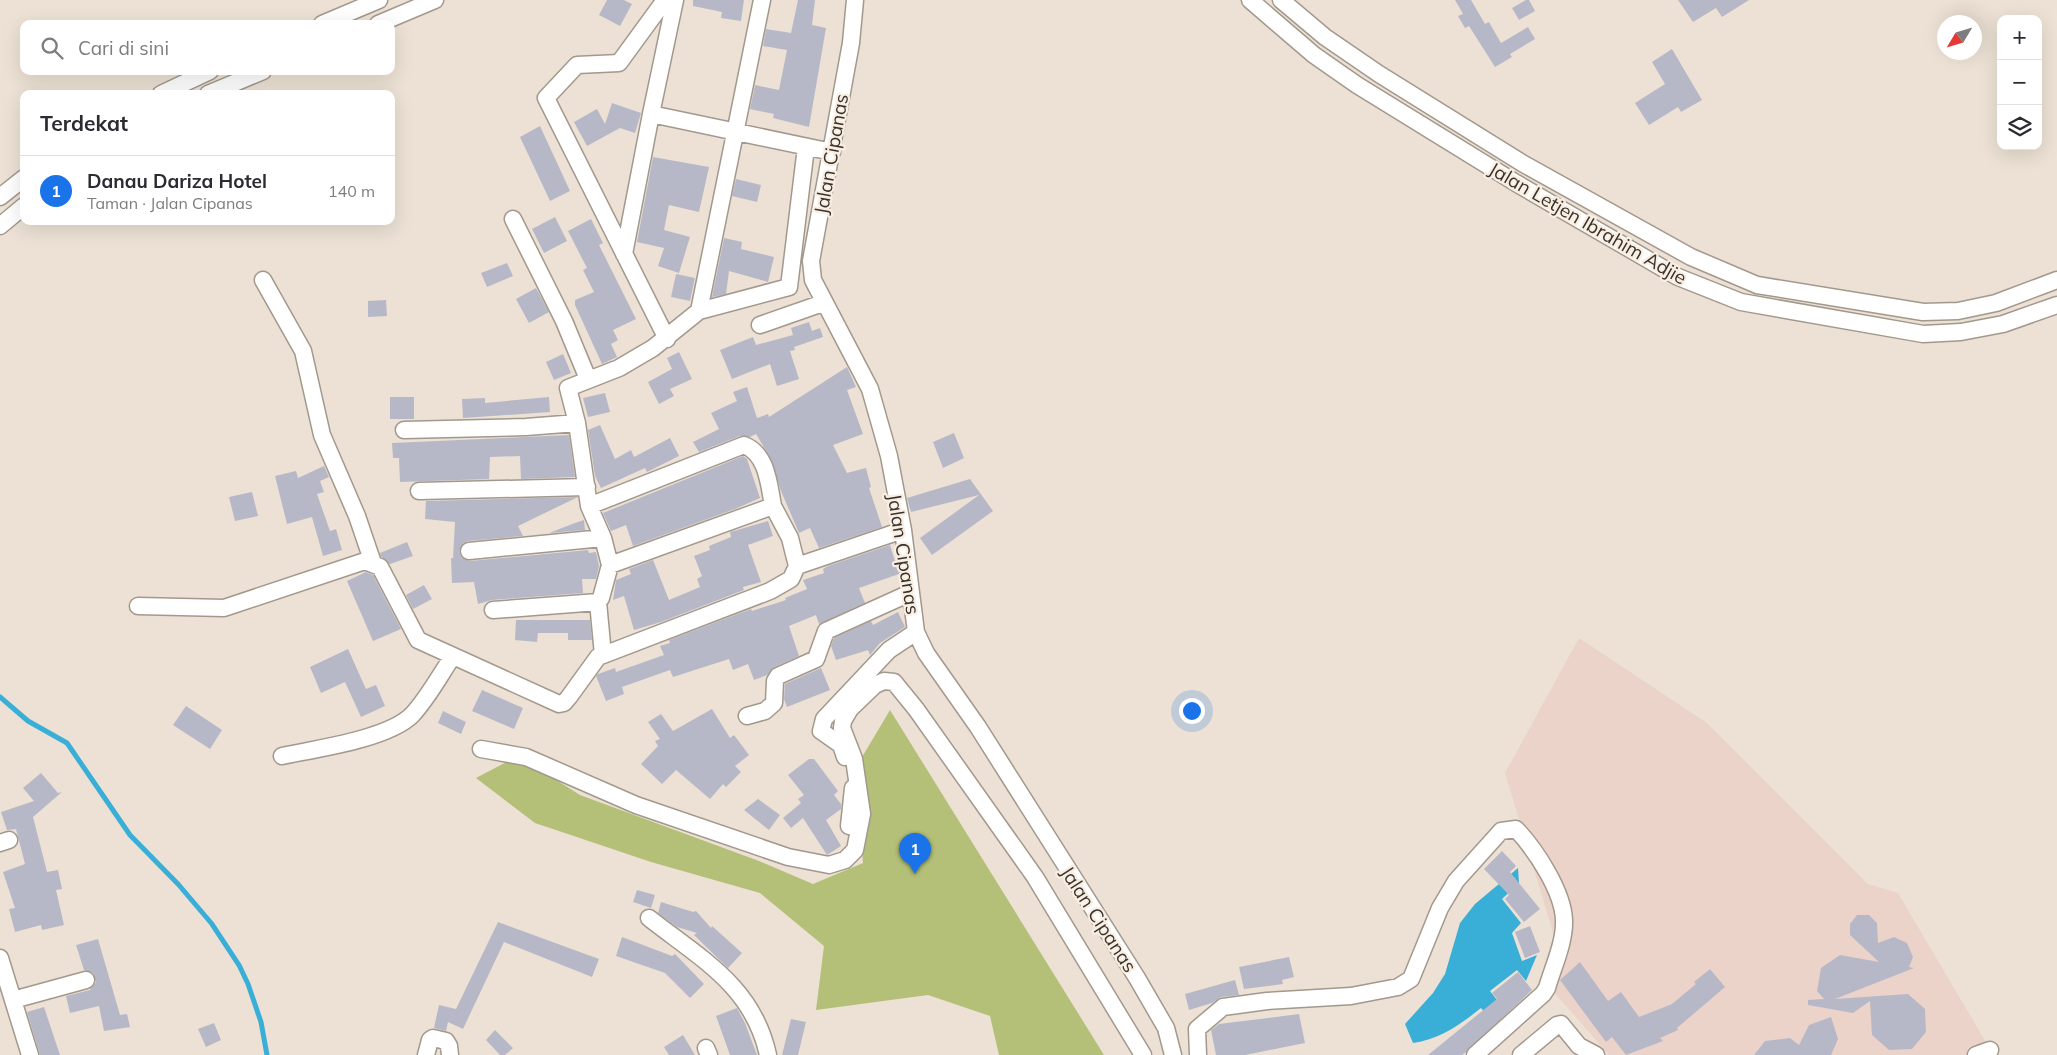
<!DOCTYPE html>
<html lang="id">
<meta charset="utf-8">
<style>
body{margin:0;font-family:Mulish,sans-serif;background:#f2f2f3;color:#2b2b33}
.controls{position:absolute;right:15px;top:15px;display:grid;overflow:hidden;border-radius:10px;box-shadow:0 5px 20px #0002}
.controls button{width:45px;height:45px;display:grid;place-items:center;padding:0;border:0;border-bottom:1px solid #e1e1e2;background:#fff;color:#2b2b33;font:25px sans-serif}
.compass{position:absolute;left:1937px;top:15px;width:45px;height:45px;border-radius:50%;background:#fff;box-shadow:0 5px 20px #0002;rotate:232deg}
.you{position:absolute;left:1191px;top:710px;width:18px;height:18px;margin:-12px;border:4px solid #fff;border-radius:50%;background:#1a73e8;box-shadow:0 0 0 8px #1a73e833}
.badge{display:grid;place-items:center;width:32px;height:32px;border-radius:50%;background:#1a73e8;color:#fff;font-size:16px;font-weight:700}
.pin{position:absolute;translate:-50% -41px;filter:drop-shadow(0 1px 2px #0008)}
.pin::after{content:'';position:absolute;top:26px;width:18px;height:15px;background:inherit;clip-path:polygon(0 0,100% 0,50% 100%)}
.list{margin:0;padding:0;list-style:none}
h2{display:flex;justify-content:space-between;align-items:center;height:65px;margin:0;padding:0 20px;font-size:21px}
h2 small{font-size:16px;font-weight:400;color:#7c7c81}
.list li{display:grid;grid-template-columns:32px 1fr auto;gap:15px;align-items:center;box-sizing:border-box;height:70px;padding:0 20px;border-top:1px solid #e1e1e2}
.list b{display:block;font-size:19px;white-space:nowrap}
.list p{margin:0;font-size:16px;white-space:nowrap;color:#7c7c81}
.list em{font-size:16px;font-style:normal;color:#7c7c81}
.icon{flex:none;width:28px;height:28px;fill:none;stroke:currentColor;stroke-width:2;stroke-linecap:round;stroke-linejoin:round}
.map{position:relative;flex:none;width:2057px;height:1055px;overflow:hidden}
.search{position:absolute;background:#fff;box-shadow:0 5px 20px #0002;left:20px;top:20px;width:375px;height:55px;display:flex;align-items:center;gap:12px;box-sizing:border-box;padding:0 18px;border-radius:10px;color:#7c7c81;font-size:19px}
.panel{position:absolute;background:#fff;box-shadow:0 5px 20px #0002;left:20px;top:90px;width:375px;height:135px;border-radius:10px}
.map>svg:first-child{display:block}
.industrial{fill:#ebd3c9}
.green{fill:#b4c077}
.water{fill:#39afd8}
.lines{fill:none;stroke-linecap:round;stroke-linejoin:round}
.stream{stroke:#39afd8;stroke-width:5}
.building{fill:#b7b8c7}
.minor-casing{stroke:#a3988c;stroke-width:19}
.minor{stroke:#fff;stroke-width:16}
.labels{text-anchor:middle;stroke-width:4.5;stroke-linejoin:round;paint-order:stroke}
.street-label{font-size:19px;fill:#36322d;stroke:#f9eee1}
</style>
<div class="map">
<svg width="2057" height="1055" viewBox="0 0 2057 1055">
<rect width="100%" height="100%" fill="#ece1d4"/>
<path class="industrial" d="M1579 638 1707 723 1868 884 1898 893 1987 1044 1965 1055H1609L1553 991 1555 939 1505 773Z"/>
<path class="green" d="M890 710 1104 1055H999L990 1016 928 995 816 1010 824 946 760 893 651 862 535 823 476 778 518 756 580 795 759 861 813 884 863 863 855 769Z"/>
<path class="water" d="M1518 868 1519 883 1502 899 1521 923 1512 933 1522 961 1537 955 1526 981 1517 970 1490 991 1500 1004 1487 1015 1481 1008C1460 1025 1440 1039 1413 1043L1405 1024 1433 993 1445 974 1460 923 1475 904Z"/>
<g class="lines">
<path class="stream" d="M0 697 28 721 67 743 130 835 178 884 212 924 239 965 248 984 261 1022 267 1055"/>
</g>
<path class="building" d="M607 0H624L632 4 620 26 599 15Z
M693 0H744L741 21 721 18 722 12 693 6Z
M798 0H815L812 25 826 28 809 127 773 118 774 114 750 109 755 85 779 90 787 50 763 46 766 29 791 33Z
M1455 0H1471L1485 24 1489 22 1501 43 1528 27 1535 39 1510 54 1512 57 1495 67 1469 26 1465 28 1458 16 1463 14Z
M1526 0H1529L1535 11 1519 20 1512 8Z
M1678 0H1749L1722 17 1716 8 1693 22Z
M1672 49 1702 100 1681 112 1678 107 1649 125 1635 103 1665 84 1652 62Z
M612 103 641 113 635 133 620 128 587 146 574 122 597 109 605 124Z
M540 126 570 191 550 201 520 137Z
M653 157 709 167 699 212 669 205 664 230 690 237 679 273 658 266 664 248 637 242Z
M736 179 761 185 757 202 732 196Z
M555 217 567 241 544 253 532 229Z
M591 219 603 243 599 245 636 319 613 330 618 340 611 344 617 357 602 364 575 305V300L594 292 583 270 587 268 568 231Z
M724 238 742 242 741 249 774 257 768 282 729 271 726 294 712 297Z
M507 263 513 276 487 287 481 273Z
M676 274 695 278 690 301 671 297Z
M536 288 549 312 529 323 516 299Z
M386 300 387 316 368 317V301Z
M809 322 812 331 820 328 823 337 794 347 795 350 790 351 799 379 777 386 770 364 732 379 720 350 753 337 756 345 793 335 791 328Z
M679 352 692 379 670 389 674 396 659 404 648 382 672 369 667 358Z
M563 354 571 373 554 380 546 362Z
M847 367 856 387 847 390 863 434 833 445 847 473 866 468 871 487 869 488 882 527 819 548 810 528 799 533 781 491 771 459 756 434 750 437 740 436 699 452 693 442 719 429 711 413 737 401 733 392 747 387 757 418 768 414 769 417Z
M605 393 610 412 588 417 583 398Z
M390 397H414V419H390Z
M549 397 550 412 463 418 462 399 485 398V403Z
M600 425 615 459 631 450 634 457 670 438 679 456 647 472 645 468 601 488 595 476 588 430Z
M954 433 964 458 943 468 933 442Z
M569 435 575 477 521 479 520 456 490 457 489 479 400 482 399 458H393L392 443Z
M743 456 747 459 760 498 735 509 633 546 626 525 611 531 603 513Z
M324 466 329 477 320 481 324 492 317 494 330 531 336 529 342 550 323 556 312 517 287 524 275 476 296 471 298 478Z
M970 479 993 511 932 555 920 538 979 495 911 512 907 498Z
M252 492 258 516 235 521 229 497Z
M578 497 518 526 523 536 468 541 463 543 459 551 461 557 470 561 588 550 589 553 596 552 599 566 596 579H582L583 593 492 600 478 604 474 582 452 583 451 558H453L455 522 425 519 426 501Z
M584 520 585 530 549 533 575 523Z
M768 521 773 536 748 545 761 582 743 587 744 590 661 622 634 630 624 596 613 600 616 580 631 574 629 569 653 560 669 600 700 587 697 579 702 576 694 556 710 550 709 546 731 537 730 532Z
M407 542 413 556 390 564 381 557 380 553Z
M890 545 899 574 859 588 865 603 819 624 816 615 789 626 799 656 774 667 767 675 754 680 748 664 733 670 729 659 673 677 670 670 622 687 624 694 606 701 596 676 598 674 615 668 616 672 664 655 660 646 670 643 669 640 751 609 752 611 786 600 785 598 807 589 803 580 824 573 823 569 828 566Z
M366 572 373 575 401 629 373 641 347 581Z
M424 585 432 599 413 609 406 595Z
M898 612 905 627 880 643 870 655 868 650 836 660 831 646 834 638 871 621 873 625Z
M516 620H590L592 640H568V633H538L537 642 515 640Z
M348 649 366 689 376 685 385 706 361 717 345 682 321 693 310 667Z
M821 668 830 690 787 707 784 699 785 684Z
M482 690 523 708 514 729 472 711Z
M186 706 222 730 210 749 173 725Z
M712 709 730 738 734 735 749 755 735 766 741 772 726 787 723 784 710 799 676 770 662 784 641 764 658 746 655 741 660 739 648 722 661 714 673 731Z
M443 711 466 722 461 734 438 723Z
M809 759H814L838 791 834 795 841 804V809L826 820 841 846 827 855 803 818 791 828 783 818 801 803 798 799 804 795 788 775Z
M41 773 58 793 62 792 33 817 47 872 58 870 62 889 56 890 64 925 42 930 41 925 15 932 9 909 15 908 3 872 25 864 16 829 7 830 1 812 34 801 23 788Z
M758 799 780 815 769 830 744 810Z
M1502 851 1516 866 1510 872 1540 909 1524 922 1505 899 1509 895 1484 869Z
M637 890 655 895 651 908 633 902Z
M661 902 693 912 696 911 711 928 712 926 742 953 728 968 694 935 697 933 677 927 658 913Z
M1857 915H1869L1877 923 1878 943 1894 937 1907 943 1913 957 1909 967 1914 968 1835 999 1908 994 1925 1009 1926 1032 1912 1049 1889 1050 1872 1035 1870 1001 1853 1013 1808 1005V1000L1824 999 1817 991 1821 968 1840 955 1879 962 1850 935V924Z
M498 922 599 959 592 977 504 942 463 1029 448 1022 446 1031 434 1028 439 1005 456 1009Z
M1530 926 1540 952 1525 958 1515 932Z
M622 937 672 956 675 954 704 984 690 998 665 973 616 956Z
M98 939 120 1015 127 1014 130 1027 104 1031 99 1006 70 1013 66 996 90 990 96 982 93 973 84 970 76 945Z
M1289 957 1294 977 1282 980 1283 984 1244 989 1239 967Z
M1580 962 1608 1001 1621 992 1639 1017 1672 1004 1696 984 1694 982 1710 969 1725 987 1677 1028 1678 1030 1660 1038 1663 1041 1626 1055 1612 1037 1606 1042 1560 980Z
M1518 972 1532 990 1466 1052 1462 1055H1428L1497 999 1492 993Z
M1235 980 1239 995 1221 997 1212 1003 1189 1010 1185 994Z
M44 1007 60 1055H40L27 1012Z
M737 1008 745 1023 757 1055H730L716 1016Z
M1299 1014 1305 1043 1245 1055H1216L1211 1030 1219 1024Z
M1831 1017 1838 1039 1831 1055H1754L1765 1041 1790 1038 1799 1045 1809 1025Z
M791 1019 806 1022 798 1055H782Z
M214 1023 221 1040 206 1047 198 1029Z
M495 1030 513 1048 505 1055H500L486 1040Z
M683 1035 695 1055H669L664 1047Z"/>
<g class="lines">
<g class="minor-casing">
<path id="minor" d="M665 0 619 63 577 65 546 98 667 339
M675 0 651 114 832 152
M855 0 851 43 811 261 813 280 870 389 889 456 903 530 916 632 926 653 978 727 1137 978 1166 1028 1173 1055
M1250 0 1314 55 1357 85 1516 183 1678 277 1741 302 1923 334 1961 332 2003 324 2057 305
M1281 0 1325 37 1379 74 1522 163 1691 257 1757 285 1923 312 1958 311 1996 303 2057 280
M322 24 379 0
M378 24 435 0
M161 94 210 71
M208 94 263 71
M0 197 24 178
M513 219 564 321 588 379
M0 226 24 206
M624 254 651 114
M263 280 303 351 322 435 357 516 373 563
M699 311 762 0
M760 325 823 303
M404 430 526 427 577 423
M419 491 587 487
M589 506 744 445C767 454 769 484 773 506
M603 538 589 506 577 423 568 388 619 368 653 348 699 311 789 287 806 147
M469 551 603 538 610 565
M610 565 773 506 790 538 797 566
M598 602 603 655
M138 606 224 608 365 561 380 567 418 640 559 704 564 703 569 697 598 657 770 591 791 579 797 566 903 530
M493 610 598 602 601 598 610 565
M747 716 765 711 774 703 775 681 778 676 816 659 826 631 910 593
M481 749 526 757 636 805 788 857 829 865 845 860 855 850 862 814 854 759 842 728 843 721 850 709 875 685 884 681 894 682 916 709 1035 877 1143 1055
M282 756C315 749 388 739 412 715 428 698 440 675 453 656
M845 757 841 745 821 731 824 719 889 650 916 632
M849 826 853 788
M0 843 9 840
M649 918C701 959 753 986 768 1055
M0 958 30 1055
M13 1000 86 980
M706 1048 709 1055
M426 1055 430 1040 433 1038 446 1041 449 1046 450 1055
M1198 1055 1197 1029 1223 1007 1267 1001 1351 996 1398 987 1411 979 1440 908 1456 881 1501 831 1516 829C1535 849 1563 891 1564 920 1565 942 1553 967 1547 988L1543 994 1475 1055
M1521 1055 1557 1025 1561 1024 1579 1046 1596 1055
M1976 1055 1990 1050"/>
</g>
<use href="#minor" class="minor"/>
</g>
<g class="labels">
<g class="street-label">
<text transform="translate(831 154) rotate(-80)" y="7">Jalan Cipanas</text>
<text transform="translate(1588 223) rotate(30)" y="7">Jalan Letjen Ibrahim Adjie</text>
<text transform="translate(904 554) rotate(81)" y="7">Jalan Cipanas</text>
<text transform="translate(1099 919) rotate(57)" y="7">Jalan Cipanas</text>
</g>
</g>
</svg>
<div class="controls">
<button>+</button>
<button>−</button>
<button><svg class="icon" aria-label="layers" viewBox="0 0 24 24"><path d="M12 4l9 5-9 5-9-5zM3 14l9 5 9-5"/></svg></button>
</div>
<svg class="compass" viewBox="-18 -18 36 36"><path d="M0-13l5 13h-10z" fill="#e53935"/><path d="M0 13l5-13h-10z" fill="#7c7c81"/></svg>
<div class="you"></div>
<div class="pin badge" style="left:915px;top:874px">1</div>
<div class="search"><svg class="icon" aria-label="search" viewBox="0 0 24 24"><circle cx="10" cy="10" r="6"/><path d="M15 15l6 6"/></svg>Cari di sini</div>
<section class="panel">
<h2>Terdekat<small></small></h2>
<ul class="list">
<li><span class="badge">1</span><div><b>Danau Dariza Hotel</b><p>Taman · Jalan Cipanas</p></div><em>140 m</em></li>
</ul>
</section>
</div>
